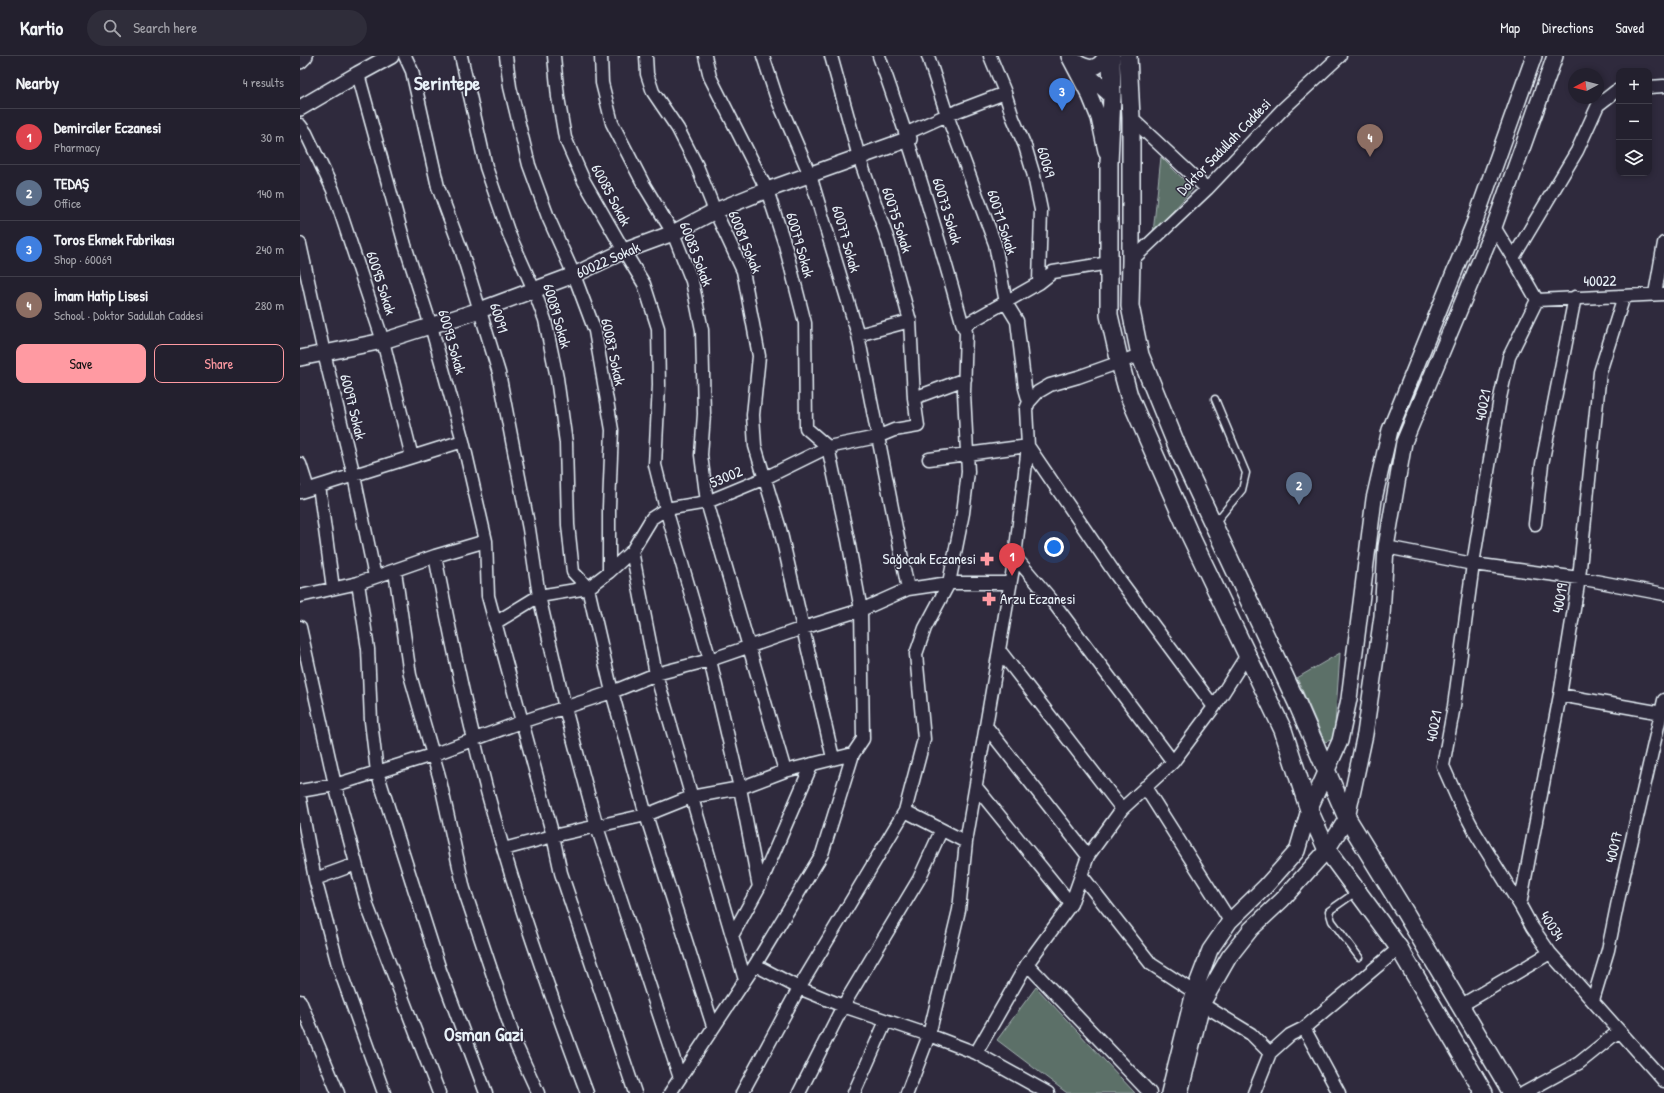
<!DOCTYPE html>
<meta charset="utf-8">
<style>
body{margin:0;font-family:"Patrick Hand",sans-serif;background:#2f2d3a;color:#f1f3f6}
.controls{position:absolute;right:12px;top:12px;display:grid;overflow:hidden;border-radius:8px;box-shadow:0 2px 6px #0003}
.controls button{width:36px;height:36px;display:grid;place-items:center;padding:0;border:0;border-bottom:1px solid #403e4a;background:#23202e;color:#f1f3f6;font:20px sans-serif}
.compass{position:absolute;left:1268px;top:12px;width:36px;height:36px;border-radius:50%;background:#23202e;box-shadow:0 2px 6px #0003;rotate:263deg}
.you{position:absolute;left:754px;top:491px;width:14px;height:14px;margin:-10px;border:3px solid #fff;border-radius:50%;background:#1a73e8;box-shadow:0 0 0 6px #1a73e833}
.badge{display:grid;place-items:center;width:26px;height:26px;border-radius:50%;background:#ff9aa2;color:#fff;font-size:13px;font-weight:700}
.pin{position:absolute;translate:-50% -33px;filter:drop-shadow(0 1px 2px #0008)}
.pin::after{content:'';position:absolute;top:21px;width:14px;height:12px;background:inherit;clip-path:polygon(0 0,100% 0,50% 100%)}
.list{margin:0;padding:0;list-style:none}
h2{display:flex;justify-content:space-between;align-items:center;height:52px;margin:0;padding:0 16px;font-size:17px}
h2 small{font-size:13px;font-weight:400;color:#a3a3aa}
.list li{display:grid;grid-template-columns:26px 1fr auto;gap:12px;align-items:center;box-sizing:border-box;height:56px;padding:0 16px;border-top:1px solid #403e4a}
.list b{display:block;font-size:15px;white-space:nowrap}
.list p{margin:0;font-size:13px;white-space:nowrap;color:#a3a3aa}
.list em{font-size:13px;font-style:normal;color:#a3a3aa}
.actions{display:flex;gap:8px;padding:12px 16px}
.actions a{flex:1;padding:9px 0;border:1px solid #ff9aa2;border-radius:8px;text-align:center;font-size:14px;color:#ff9aa2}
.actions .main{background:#ff9aa2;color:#111}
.icon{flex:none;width:22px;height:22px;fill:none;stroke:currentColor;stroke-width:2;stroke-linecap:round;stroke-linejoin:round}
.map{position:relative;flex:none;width:1364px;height:1037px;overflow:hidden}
header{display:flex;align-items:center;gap:24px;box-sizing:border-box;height:56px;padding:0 20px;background:#23202e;border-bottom:1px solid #403e4a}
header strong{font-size:19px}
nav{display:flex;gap:22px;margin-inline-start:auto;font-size:14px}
.search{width:280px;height:36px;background:#2f2d3a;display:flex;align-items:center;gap:10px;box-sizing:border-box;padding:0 14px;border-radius:22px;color:#a3a3aa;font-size:15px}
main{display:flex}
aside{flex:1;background:#23202e}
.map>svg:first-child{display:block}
.green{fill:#5c6f68;stroke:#a2b0b0}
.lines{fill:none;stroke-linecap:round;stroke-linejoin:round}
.service-casing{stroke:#e8f1f8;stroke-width:9}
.minor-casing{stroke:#e8f1f8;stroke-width:15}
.tertiary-casing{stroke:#e8f1f8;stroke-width:18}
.secondary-casing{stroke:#e8f1f8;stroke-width:20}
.service{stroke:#2f2a3d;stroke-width:6}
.minor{stroke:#2f2a3d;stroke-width:12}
.tertiary{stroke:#2f2a3d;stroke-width:15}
.secondary{stroke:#2f2a3d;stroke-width:17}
.labels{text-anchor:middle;stroke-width:3;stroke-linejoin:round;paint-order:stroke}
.street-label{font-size:15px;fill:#e8f1f8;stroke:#2f2a3d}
.poi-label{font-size:15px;fill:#e8f1f8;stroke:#2f2a3d;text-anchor:end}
.district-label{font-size:19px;font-weight:bold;fill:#e8f1f8;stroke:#2f2a3d}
</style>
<header>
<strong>Kartio</strong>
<div class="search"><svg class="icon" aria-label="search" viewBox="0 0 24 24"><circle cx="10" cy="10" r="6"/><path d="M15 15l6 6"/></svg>Search here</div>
<nav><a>Map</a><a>Directions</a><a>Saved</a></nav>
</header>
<main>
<aside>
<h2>Nearby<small>4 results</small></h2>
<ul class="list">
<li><span class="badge" style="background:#e0444e">1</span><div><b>Demirciler Eczanesi</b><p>Pharmacy</p></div><em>30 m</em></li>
<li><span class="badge" style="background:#5c6f8a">2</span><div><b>TEDAŞ</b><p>Office</p></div><em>140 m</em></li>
<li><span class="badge" style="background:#3f7fe0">3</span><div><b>Toros Ekmek Fabrikası</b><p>Shop · 60069</p></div><em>240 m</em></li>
<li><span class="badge" style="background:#8d6e63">4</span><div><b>İmam Hatip Lisesi</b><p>School · Doktor Sadullah Caddesi</p></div><em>280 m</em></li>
</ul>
<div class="actions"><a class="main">Save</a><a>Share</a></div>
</aside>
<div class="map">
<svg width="1364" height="1037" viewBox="0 0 1364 1037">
<rect width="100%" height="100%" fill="#2f2a3d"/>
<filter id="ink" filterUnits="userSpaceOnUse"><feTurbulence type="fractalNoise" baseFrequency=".025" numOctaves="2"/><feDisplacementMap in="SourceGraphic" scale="8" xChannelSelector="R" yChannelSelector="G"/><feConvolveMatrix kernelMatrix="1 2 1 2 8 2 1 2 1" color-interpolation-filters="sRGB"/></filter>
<g filter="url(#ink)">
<path class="green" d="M861 101 893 133 853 177Z
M1040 597 1034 683 1025 686 997 622Z
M736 931 835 1037H767L697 984Z"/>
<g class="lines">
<g class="service-casing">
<path id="service" d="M915 467 942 434 946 417 915 343
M1056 836 1029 855 1032 865 1059 901"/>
</g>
<g class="minor-casing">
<path id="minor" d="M105 0 112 15 138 131 161 193 199 317 229 473 239 540 265 652 297 771 380 1022
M161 0 186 111 209 178 234 234 245 264 257 322 266 387 268 469 273 516 288 532 312 636 346 759 413 970
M206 0 210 31 229 109 248 161 274 219 295 275 312 374 309 451V516
M254 0 258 41 265 82 284 125 324 195 344 228 358 272 359 329 355 409 366 453 410 604 440 732 459 831
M301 0 302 27 312 67 344 129 373 177 392 225 402 274 404 358 401 399 407 446 485 715
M346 0 347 18 353 36 378 73 397 110 415 155 443 215 459 300 453 359 455 390 480 473 533 702
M463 0 476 40 510 119 558 279 608 533
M531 0 559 101 589 187 610 265 614 342
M628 0 647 59 695 188 706 247 717 265 725 332 729 346
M690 0 704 34 713 62 725 90 734 120 741 154 739 227
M58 18 105 189 131 270 163 385 186 485 188 540 253 780 261 817 335 1037
M1349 31 1364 30
M1319 34 1316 35 1298 49 1277 95 1213 202 1237 244 1209 301 1200 342 1173 508 1154 650 1143 710 1159 746 1176 778 1220 849 1232 871 1250 897 1364 1025
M831 62 907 133
M0 69 6 77 33 134 83 285 112 401
M607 77 647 59 705 37
M1194 171 1213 202
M0 188 24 297 54 420 75 521
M831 205 907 133 983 53 1040 0
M1355 238 1364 187
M1237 244 1364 238
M663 270 739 227 753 216 809 207
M558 279 610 265
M728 390 816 519 914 651
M629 403 728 390
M0 408 8 433
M19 430 33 532
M0 436 163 385
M1235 468 1242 408 1275 241
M1086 491 1173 508 1279 522 1364 538
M332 495 356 618 445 924
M135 500C147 561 159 623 174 683 202 803 244 922 287 1037
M715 501 750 542 873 706
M95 515 110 619 139 720 164 833 217 991 238 1037
M58 527 68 593 71 665 77 716 140 914 186 1037
M0 540 58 527 135 500 186 485
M195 567 239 540 288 532 309 516 332 495 352 462 366 453 407 446 465 422 528 391 577 381 594 374 618 370 614 342 665 323
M0 571 35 729 68 852 139 1037
M700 595 822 753
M1260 639 1362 657
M686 670 788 800
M676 731 771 848
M845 731 930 865
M0 735 35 729 132 699 221 666 312 636 356 618 410 604 503 572 561 554 608 533 649 527H710
M0 743 15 823 38 909 84 1037
M605 755 666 786
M204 793 253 780 346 759 391 741 440 732 485 715 553 698 563 683 561 554 548 484 528 391 506 372 505 267 485 189 467 134 410 21 405 0
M782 820 851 908 894 936
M15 823 56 808
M1220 849 1260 639 1279 522 1300 316 1324 240
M433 878 459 831 512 708
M727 908 850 1037
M455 909 499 932 543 950 629 979 676 997 748 1037
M1293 944 1308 894 1319 840 1364 644
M0 945 38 1037
M902 948 951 978 970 997
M1160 950 1250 897
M1004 972 1039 1037
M676 997 727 908 771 848 788 800 822 753 873 706 914 651 947 599
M370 1037 455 909 522 798 553 698
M442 1037 499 932 605 755 624 683 616 598 625 572 649 527 663 457 668 416 664 337 666 276 663 270C638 179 611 89 579 0
M499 1037 543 950 619 823 641 775
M554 1037 586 965
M607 1037 629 979 659 854 666 786 715 501 728 390 726 353 729 346 738 336 750 329 778 321 840 299
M954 1037 970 997 990 979 1004 972 1099 892
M1224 1037 1279 1007 1319 975"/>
</g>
<g class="tertiary-casing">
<path id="tertiary" d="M769 0 790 40 799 62 806 95
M0 5 5 0
M776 6C789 14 798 14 806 0
M781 13 812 40
M0 52 58 18 91 0
M0 302 83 285 180 254 274 219 324 195 373 177 415 155 467 134 609 83
M869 1037 894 936 910 894 930 865 965 831 997 795 1009 754 1040 685 1049 643 1074 443 1090 374 1175 165 1234 0
M880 1037 902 948 929 901 951 873 982 844 1027 794 1047 762 1065 678 1082 560 1086 491 1104 386 1194 171 1255 0"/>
</g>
<g class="secondary-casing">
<path id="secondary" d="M811 0 812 40 809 107V259L820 307 829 340 889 477 983 674 1009 754 1027 794 1099 892 1184 1037
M828 0 831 62V205L830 250 840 299 879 395 997 647 1047 762 1106 858 1212 1037"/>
</g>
<use href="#service" class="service"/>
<use href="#minor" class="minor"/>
<use href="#tertiary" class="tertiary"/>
<use href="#secondary" class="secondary"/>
</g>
</g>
<defs>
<g id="pharmacy-bare" transform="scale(1.08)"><path d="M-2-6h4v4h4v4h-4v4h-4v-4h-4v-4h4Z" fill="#ff9aa2" stroke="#2f2a3d" stroke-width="2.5" paint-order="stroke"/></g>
</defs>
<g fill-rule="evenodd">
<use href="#pharmacy-bare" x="687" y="503"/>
<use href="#pharmacy-bare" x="689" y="543"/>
</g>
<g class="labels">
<g class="street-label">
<text transform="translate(924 91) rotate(-46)" y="5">Doktor Sadullah Caddesi</text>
<text transform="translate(746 106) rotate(74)" y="5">60069</text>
<text transform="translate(311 139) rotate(62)" y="5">60085 Sokak</text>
<text transform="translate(647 155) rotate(73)" y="5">60073 Sokak</text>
<text transform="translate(597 164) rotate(72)" y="5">60075 Sokak</text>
<text transform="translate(702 166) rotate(72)" y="5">60071 Sokak</text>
<text transform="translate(546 183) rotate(74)" y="5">60077 Sokak</text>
<text transform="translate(445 186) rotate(68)" y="5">60081 Sokak</text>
<text transform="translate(500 189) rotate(74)" y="5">60079 Sokak</text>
<text transform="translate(396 198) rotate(69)" y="5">60083 Sokak</text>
<text transform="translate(308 204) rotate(-24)" y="5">60022 Sokak</text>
<text transform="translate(1300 225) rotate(-1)" y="5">40022</text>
<text transform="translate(81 227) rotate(72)" y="5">60095 Sokak</text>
<text transform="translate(257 260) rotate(74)" y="5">60089 Sokak</text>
<text transform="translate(199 262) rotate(73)" y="5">60091</text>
<text transform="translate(152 286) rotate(74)" y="5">60093 Sokak</text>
<text transform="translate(313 296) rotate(78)" y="5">60087 Sokak</text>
<text transform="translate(1183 349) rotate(-80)" y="5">40021</text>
<text transform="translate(53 351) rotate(76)" y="5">60097 Sokak</text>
<text transform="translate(426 421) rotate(-23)" y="5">53002</text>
<text transform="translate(1260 542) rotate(-80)" y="5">40019</text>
<text transform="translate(1134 670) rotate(-80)" y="5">40021</text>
<text transform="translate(1314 791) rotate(-77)" y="5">40017</text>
<text transform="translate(1252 870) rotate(57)" y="5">40034</text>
</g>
<g class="poi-label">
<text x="676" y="508">Sağocak Eczanesi</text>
<text x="700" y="548" text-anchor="start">Arzu Eczanesi</text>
</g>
<g class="district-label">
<text x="147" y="34">Serintepe</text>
<text x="184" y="985">Osman Gazi</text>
</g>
</g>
</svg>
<div class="controls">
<button>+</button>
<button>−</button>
<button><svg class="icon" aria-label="layers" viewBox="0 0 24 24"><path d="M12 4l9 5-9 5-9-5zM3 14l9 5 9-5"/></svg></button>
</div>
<svg class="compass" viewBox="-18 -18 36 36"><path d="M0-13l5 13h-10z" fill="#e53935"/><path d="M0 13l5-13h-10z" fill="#a3a3aa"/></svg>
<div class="you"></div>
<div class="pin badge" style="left:712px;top:520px;background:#e0444e">1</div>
<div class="pin badge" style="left:999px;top:449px;background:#5c6f8a">2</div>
<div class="pin badge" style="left:762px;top:55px;background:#3f7fe0">3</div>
<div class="pin badge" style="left:1070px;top:101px;background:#8d6e63">4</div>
</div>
</main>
